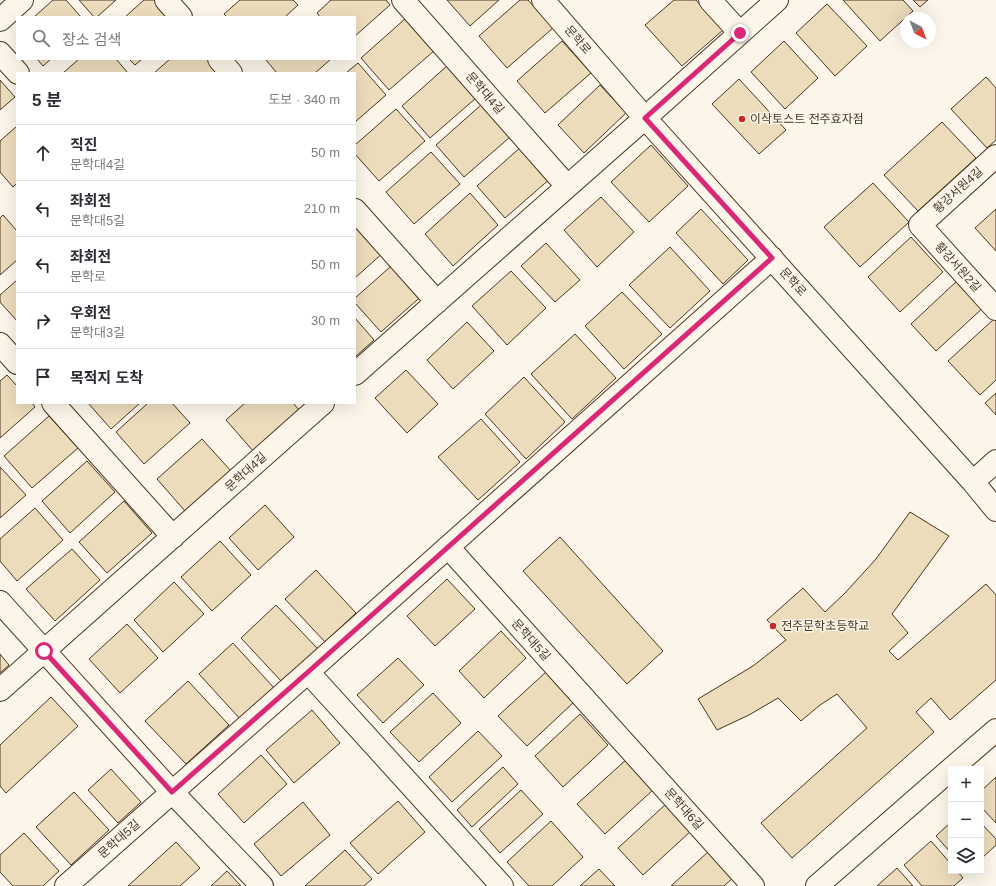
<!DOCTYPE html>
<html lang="ko">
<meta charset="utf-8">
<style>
body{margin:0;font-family:Helvetica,"Noto Sans KR",sans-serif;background:#f7f7f7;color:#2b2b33}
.controls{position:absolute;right:12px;bottom:12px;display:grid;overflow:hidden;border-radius:0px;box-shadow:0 4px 16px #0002}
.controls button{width:36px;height:36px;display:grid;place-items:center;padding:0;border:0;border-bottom:1px solid #e1e1e2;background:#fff;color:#2b2b33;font:20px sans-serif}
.compass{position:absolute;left:900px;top:12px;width:36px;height:36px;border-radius:50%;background:#fff;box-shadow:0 4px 16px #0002;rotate:138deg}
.stop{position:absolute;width:12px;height:12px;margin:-9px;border:3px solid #db2777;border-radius:50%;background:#fff}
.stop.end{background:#db2777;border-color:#fff;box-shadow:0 1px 4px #0008}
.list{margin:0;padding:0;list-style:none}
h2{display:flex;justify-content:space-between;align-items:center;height:52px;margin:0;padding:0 16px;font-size:17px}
h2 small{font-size:13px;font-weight:400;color:#7c7c81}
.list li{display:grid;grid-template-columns:26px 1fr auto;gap:12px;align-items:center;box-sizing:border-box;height:56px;padding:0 16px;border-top:1px solid #e1e1e2}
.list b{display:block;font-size:15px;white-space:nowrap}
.list p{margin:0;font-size:13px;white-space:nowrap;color:#7c7c81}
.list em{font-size:13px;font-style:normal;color:#7c7c81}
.icon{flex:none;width:22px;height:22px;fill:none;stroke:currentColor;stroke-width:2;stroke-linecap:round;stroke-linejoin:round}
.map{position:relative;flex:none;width:996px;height:886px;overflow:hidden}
.search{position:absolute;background:#fff;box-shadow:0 4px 16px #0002;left:16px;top:16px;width:340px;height:44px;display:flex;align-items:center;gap:10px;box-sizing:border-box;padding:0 14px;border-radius:0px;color:#7c7c81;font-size:15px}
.panel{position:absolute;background:#fff;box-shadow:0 4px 16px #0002;left:16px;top:72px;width:340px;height:332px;border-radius:0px}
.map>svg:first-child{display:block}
.building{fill:#ecdcbc;stroke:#4a3520}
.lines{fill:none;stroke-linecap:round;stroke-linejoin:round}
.minor-casing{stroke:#4a3520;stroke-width:24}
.minor{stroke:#fbf6e9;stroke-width:22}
.route{stroke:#db2777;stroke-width:5}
.poi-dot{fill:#c62828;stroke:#fbf6e9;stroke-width:1.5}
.labels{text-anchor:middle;stroke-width:3;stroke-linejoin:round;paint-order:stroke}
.street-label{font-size:12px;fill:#4a3520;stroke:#fbf6e9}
.poi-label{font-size:12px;fill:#4a3520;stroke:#fbf6e9;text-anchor:start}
</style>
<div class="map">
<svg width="996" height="886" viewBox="0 0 996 886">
<rect width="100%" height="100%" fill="#fbf6e9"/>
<path class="building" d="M53 0H66L81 17H34Z
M79 0H116L97 17H94Z
M144 0H158L173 17H125Z
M240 0H293L298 5 285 17H227L224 14Z
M331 0H386L390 5 355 36V17H320L317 13Z
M447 0H499L470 26Z
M520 0H528L553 28 507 68 479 36Z
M674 0H696L723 30 682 66 645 25Z
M843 0H903L913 11 880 41Z
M913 0H928L920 7Z
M827 4 867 46 835 76 796 33Z
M406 18 435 50 389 90 361 58Z
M562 41 591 73 545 113 517 81Z
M784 41 818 78 785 109 751 72Z
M37 59H51L43 66Z
M79 59H116L128 73H63Z
M129 59H142L135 65Z
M170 59H214L218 73H154Z
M267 59H331L315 73H277L266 60Z
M358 63 386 95 355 122V73H346Z
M447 66 476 98 430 138 402 106Z
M986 77 996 88V140L987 148 951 109Z
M739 79 786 130 759 154 712 104Z
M0 80 15 97 0 110Z
M600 85 626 113 584 153 558 125Z
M481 105 510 137 464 177 436 145Z
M396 109 425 141 379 181 355 154V145Z
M942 122 976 158 918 211 884 175Z
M17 126V183L13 187 0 172V141Z
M651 145 688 186 649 222 611 182Z
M522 146 551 178 505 218 477 186Z
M431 152 460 184 414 224 386 192Z
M873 183 909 222 860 267 824 227Z
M470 193 498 225 453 266 425 234Z
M601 197 634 232 597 267 564 230Z
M701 209 748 260 723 284 676 233Z
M996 209V251L975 228Z
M3 215 17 231V260L0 275V218Z
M355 221 385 251 355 278Z
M911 237 943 272 900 312 868 277Z
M546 243 580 280 555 302 521 266Z
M670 247 710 291 670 328 629 285Z
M398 260 426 292 381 332 355 303V298Z
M511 271 546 308 507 345 472 306Z
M959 279 985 306 936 351 911 324Z
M17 280V321L0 302V295Z
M622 292 662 334 624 369 585 326Z
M355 318 374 340 355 357Z
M994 319 996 321V380L980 395 948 361Z
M467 322 494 351 453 389 427 360Z
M575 334 616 378 572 419 531 374Z
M406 370 438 404 407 433 375 398Z
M7 375 17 386V403H32L35 407 0 438V381Z
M524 377 565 422 526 459 485 414Z
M996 393V415L985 403Z
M88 403H140L111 429Z
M148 403H172L190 423 144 464 116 432Z
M245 403H293L300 411 254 452 226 420Z
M49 416 78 448 32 488 4 456Z
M481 419 520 462 478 500 438 457Z
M202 439 231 471 185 511 157 479Z
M87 461 115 492 70 533 42 501Z
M0 467 26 495 0 518Z
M124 501 152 533 107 573 79 542Z
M265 505 294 537 258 570 229 538Z
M35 508 63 540 17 581 0 561V539Z
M910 512 949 536 892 614 908 633 889 651 898 660 986 584 996 595V680L950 720 931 698 916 712 934 732 792 858 761 823 867 728 837 694 820 705 801 721 778 698 749 715 717 730 698 699 753 666 786 640 767 620 803 588 825 612 845 593 876 559Z
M560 537 663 651 627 684 523 571Z
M220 541 251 575 212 611 181 577Z
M72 549 100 580 55 621 26 589Z
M316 570 356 613 325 642 285 599Z
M447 579 475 609 435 646 407 616Z
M174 582 204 614 163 652 134 620Z
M276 605 318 649 282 682 241 638Z
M127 624 158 658 120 693 89 659Z
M501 631 526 658 484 698 459 671Z
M233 643 275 689 241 720 199 674Z
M0 654 9 665 0 673Z
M398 658 424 685 383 723 357 695Z
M546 672 574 702 527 746 498 716Z
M188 681 229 725 186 764 145 721Z
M433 693 461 723 419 762 390 732Z
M51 697 78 726 6 793 0 786V745Z
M312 710 340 743 294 783 266 750Z
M580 714 608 745 563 787 535 756Z
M478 731 502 756 452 802 429 777Z
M261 755 287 784 244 823 218 794Z
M627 759 654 789 605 834 577 804Z
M503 767 518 784 472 827 457 810Z
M111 769 141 802 118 823 88 790Z
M996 777V823L981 807V791Z
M521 790 543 814 500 853 479 829Z
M74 792 109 830 71 865 36 827Z
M398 801 425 832 378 874 350 843Z
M303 802 330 835 281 876 254 844Z
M666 804 691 831 643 875 618 848Z
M551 821 583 857 552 886H529L507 862Z
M951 822V853L936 836Z
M981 823 996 839V845L981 859Z
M24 833 59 871 43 886H13L0 872V855Z
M931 841 951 864V871H957L963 878 954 886H922L904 865Z
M176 842 200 868 180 886H128Z
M345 850 372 879 364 886H305Z
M710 850 734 877 724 886H671Z
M897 868 913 886H877Z
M599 869 615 886H580Z
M227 871 241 886H211Z"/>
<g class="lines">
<g class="minor-casing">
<path id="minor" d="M166 0 181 17
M403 0 567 186
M543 0 645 118 973 482 996 510
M710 0 740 33
M0 20 22 0
M0 53 18 73
M219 59 231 73
M996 156 920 225 996 309
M355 210 437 302
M0 344 17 363
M355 374 645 118 777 0
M53 403 173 537
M973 482 996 461
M448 547 753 886
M0 602 172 792 262 886
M308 672 502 886
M0 690 323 403
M951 769 996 730
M66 886 308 672 772 258
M817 886 951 769"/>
</g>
<use href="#minor" class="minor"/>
</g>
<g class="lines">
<path class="route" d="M44 651 172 792 308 672 772 258 645 118 740 33"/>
</g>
<g class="poi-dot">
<circle cx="742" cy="119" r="4"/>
<circle cx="773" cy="626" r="4"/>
</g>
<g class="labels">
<g class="street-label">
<text transform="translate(578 40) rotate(49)" y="4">문학로</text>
<text transform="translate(485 93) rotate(49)" y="4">문학대4길</text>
<text transform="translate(958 190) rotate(-42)" y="4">황강서원4길</text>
<text transform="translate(958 267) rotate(48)" y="4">황강서원2길</text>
<text transform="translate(793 282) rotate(48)" y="4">문학로</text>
<text transform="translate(246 472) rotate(-42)" y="4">문학대4길</text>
<text transform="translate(531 640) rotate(48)" y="4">문학대5길</text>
<text transform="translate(684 809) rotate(48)" y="4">문학대6길</text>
<text transform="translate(119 839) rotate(-41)" y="4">문학대5길</text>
</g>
<g class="poi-label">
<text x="750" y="123">이삭토스트 전주효자점</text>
<text x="781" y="630">전주문학초등학교</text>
</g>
</g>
</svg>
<div class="controls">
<button>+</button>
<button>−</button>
<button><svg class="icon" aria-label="layers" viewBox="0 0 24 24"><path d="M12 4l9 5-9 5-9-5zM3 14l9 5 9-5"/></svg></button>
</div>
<svg class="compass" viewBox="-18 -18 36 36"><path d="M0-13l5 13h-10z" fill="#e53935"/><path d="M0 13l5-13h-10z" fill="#7c7c81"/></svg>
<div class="stop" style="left:44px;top:651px"></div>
<div class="stop end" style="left:740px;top:33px"></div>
<div class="search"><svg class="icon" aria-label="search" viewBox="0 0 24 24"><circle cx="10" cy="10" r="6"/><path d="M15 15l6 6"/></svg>장소 검색</div>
<section class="panel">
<h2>5 분<small>도보 · 340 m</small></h2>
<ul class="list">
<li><svg class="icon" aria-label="ahead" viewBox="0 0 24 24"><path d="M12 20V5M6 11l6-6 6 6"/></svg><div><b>직진</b><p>문학대4길</p></div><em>50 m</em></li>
<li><svg class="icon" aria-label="left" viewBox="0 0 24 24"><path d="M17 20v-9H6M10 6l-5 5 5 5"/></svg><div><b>좌회전</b><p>문학대5길</p></div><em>210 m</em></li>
<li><svg class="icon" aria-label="left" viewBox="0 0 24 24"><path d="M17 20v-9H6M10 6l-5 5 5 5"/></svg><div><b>좌회전</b><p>문학로</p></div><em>50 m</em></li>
<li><svg class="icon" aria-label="right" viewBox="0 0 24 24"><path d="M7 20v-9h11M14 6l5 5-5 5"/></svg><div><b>우회전</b><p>문학대3길</p></div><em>30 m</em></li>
<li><svg class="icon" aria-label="arrive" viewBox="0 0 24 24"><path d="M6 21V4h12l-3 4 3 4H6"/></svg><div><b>목적지 도착</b></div></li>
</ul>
</section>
</div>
